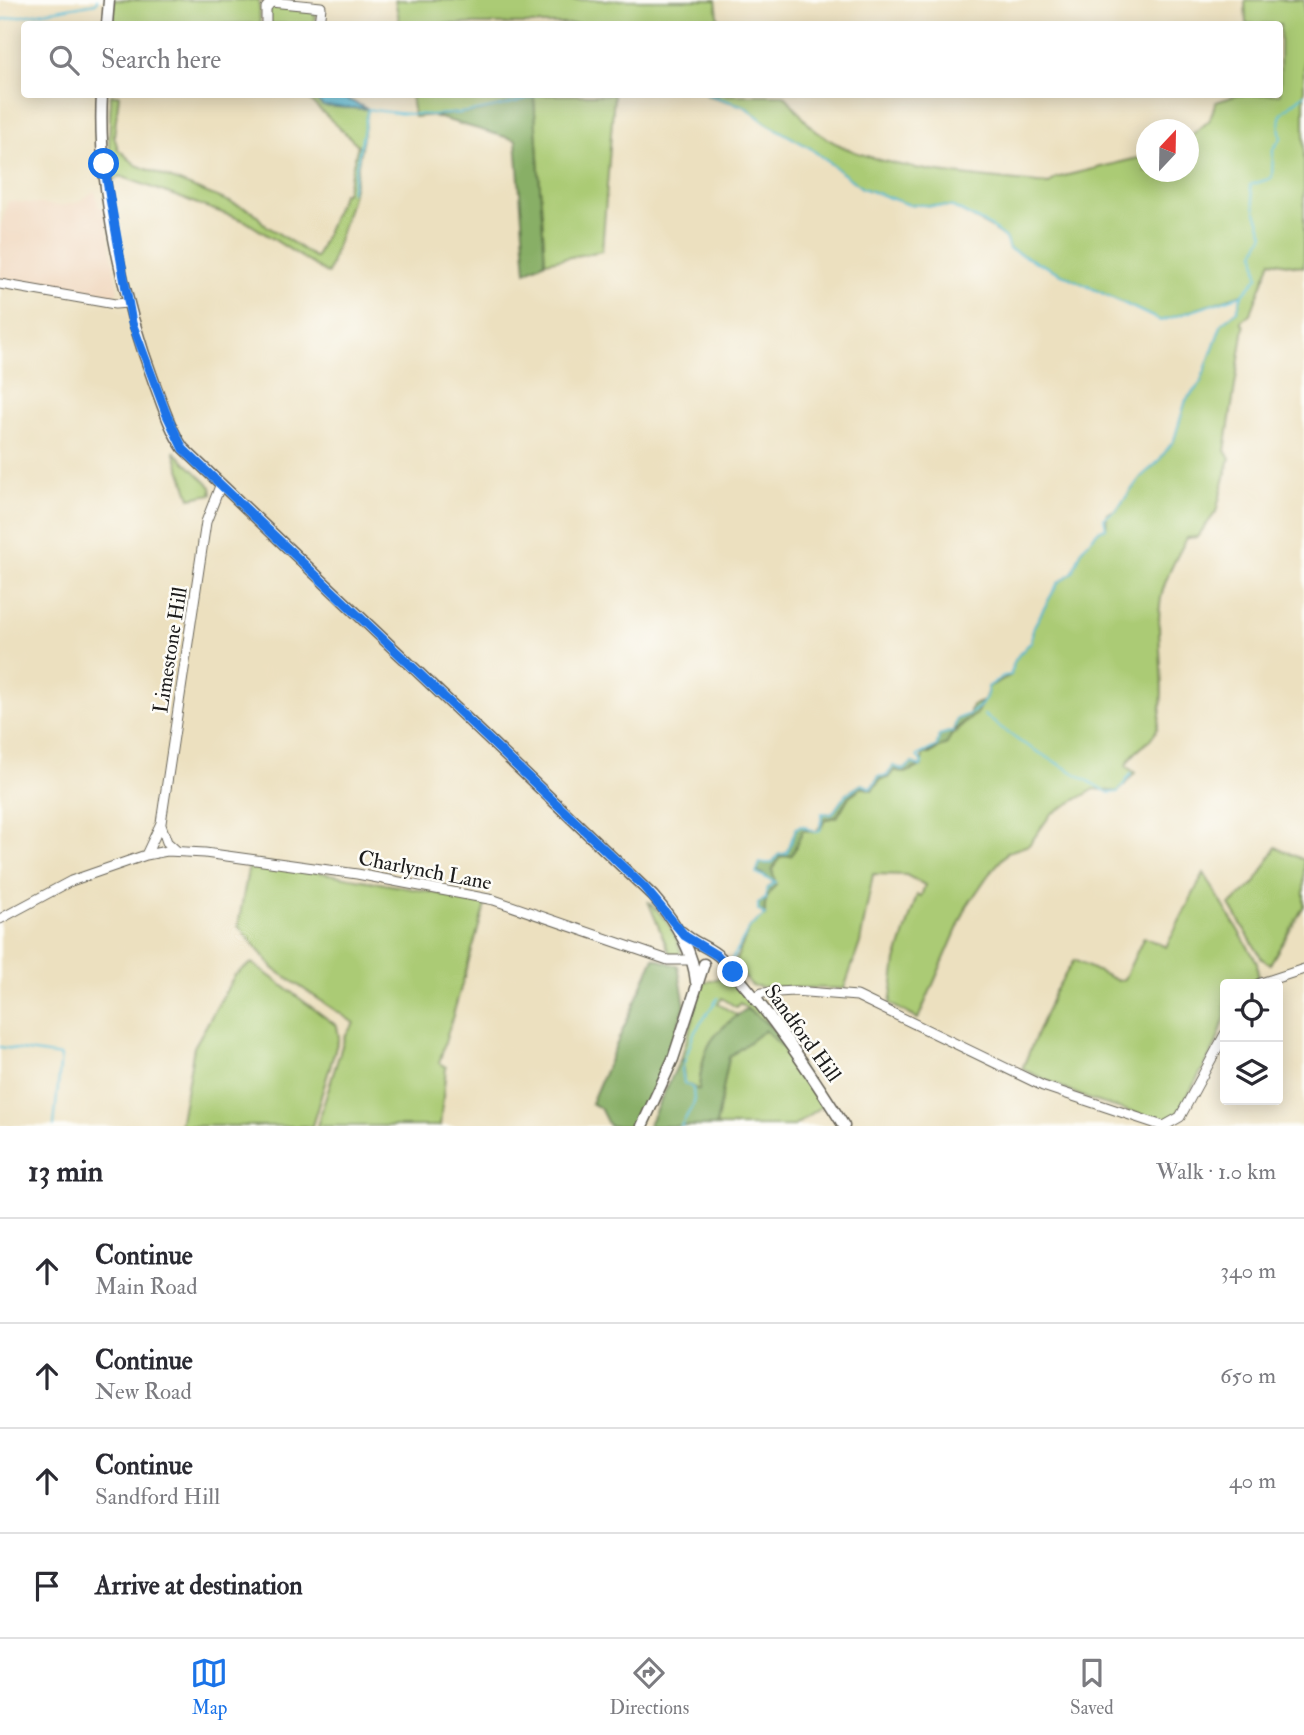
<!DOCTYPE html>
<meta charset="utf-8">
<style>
body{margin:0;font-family:"IM FELL Double Pica",serif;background:#f2f2f3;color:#2b2b33}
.controls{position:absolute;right:21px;bottom:21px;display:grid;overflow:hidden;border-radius:7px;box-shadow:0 4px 18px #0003}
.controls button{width:63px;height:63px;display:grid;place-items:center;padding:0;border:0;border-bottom:2px solid #e1e1e2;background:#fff;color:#2b2b33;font:35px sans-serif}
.compass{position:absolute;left:1136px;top:119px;width:63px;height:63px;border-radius:50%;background:#fff;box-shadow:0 4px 18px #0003;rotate:22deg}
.stop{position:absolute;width:21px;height:21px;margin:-16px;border:5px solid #1a73e8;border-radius:50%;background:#fff}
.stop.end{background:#1a73e8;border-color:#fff;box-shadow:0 2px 7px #0008}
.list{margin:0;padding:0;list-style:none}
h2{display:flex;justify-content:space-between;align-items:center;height:91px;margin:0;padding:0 28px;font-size:30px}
h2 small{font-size:23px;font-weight:400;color:#7c7c81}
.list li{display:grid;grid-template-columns:46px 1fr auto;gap:21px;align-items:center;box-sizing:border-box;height:105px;padding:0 28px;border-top:2px solid #e1e1e2}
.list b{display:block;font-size:26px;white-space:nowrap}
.list p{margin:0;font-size:23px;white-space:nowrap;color:#7c7c81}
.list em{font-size:23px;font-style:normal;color:#7c7c81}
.icon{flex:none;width:38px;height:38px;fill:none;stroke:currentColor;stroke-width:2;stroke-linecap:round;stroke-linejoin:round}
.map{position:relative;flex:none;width:1304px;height:1126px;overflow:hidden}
.search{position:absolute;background:#fff;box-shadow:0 4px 18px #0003;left:21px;right:21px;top:21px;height:77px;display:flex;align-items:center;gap:18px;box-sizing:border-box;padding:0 24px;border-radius:7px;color:#7c7c81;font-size:26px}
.sheet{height:511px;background:#fff}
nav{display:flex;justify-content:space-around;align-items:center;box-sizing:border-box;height:98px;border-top:2px solid #e1e1e2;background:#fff;font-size:19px;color:#7c7c81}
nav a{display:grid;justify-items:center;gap:4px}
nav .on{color:#1a73e8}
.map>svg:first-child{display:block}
.built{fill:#f0d6bc}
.green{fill:#abcb74;stroke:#647448;stroke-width:2}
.forest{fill:#88af66;stroke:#526641;stroke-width:2}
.water{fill:#5ec1dc;stroke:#3d6e7c;stroke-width:2}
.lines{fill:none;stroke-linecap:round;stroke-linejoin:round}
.stream{stroke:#5ec1dc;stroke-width:2}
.minor-casing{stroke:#656155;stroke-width:11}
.major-casing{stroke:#656155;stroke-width:13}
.minor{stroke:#fff;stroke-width:9}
.major{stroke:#fff;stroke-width:10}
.route{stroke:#1a73e8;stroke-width:9}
.labels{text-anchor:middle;stroke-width:5;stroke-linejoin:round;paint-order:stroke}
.street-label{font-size:21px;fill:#1c1c1c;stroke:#fdfcf7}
</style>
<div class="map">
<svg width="1304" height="1126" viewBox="0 0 1304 1126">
<rect width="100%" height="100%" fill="#fdfcf7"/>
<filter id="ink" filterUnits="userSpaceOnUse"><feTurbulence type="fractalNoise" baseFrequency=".0143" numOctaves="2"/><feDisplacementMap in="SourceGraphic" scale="14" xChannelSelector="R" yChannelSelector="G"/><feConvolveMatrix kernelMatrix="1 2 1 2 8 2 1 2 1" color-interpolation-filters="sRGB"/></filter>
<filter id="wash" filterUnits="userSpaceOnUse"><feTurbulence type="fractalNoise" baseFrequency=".00686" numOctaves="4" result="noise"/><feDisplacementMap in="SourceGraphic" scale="28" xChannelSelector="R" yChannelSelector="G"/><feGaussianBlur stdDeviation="1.57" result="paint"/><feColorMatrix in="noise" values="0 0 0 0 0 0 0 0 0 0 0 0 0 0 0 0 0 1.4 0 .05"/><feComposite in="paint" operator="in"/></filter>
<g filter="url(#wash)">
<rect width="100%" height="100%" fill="#ece0bf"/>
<path class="built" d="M95 191 99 207 103 208 106 219 118 291 109 298 0 279V228L8 201 59 206 76 203Z"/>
<path class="green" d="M114 0H259L260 24H113Z
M395 0H716L719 24H400Z
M1245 0H1304V267L1271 261 1251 313 1241 321 1244 327 1225 451 1230 458 1216 512 1197 537 1187 538C1177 556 1165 578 1161 598 1154 639 1169 689 1157 729 1152 744 1132 750 1126 766L1135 773 1118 792 1095 789 1051 814 1029 845 1008 852 989 874 967 906 918 1019 890 1004 896 961 917 895 921 896 925 885 906 875 873 874 860 943 844 989C829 987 757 989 752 985 745 980 741 970 734 964L750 927 765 915C763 904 768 892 775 885L772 870 780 857 792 854 803 830 816 832 825 819 837 817 849 796 862 787 872 789 881 778H888L895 770 904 773 921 766 923 754H930C948 736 986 713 988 687L1011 675C1013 657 1020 654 1031 642L1033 628 1058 583 1073 572 1082 549 1098 531 1106 528 1107 514 1117 509 1141 477 1157 463 1174 440 1186 400 1200 384 1222 323 1237 311 1242 294 1161 321 1009 249 1005 238 990 227 953 207 907 204 862 188 810 148 766 123 744 106 706 95H784C795 106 804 121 816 131 869 172 983 177 1049 184L1056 178 1146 156V172H1188L1189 137 1209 121 1216 102 1238 95 1280 94V24H1246Z
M271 5 316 10 314 24H268Z
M111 95H119L114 136 118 149 136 165 253 211 264 224 316 258 343 193H346L358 145 304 95H311L323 106 368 109 352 197 328 274 245 221 120 176 114 180 109 141Z
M411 95H614L602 251 545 262 534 97 480 111 414 117Z
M174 451 211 487 212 494 190 498Z
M1276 847 1304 860V906L1270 964 1262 959 1230 905 1255 883Z
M256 861 486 902 439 1063 446 1067 440 1126H317L345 1036 354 1023 274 969 238 926 248 870Z
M1204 873 1257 962 1258 977 1251 984H1225V1017L1215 1047 1176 1116 1162 1121 1088 1099 1022 1069 1054 993 1074 960 1118 981 1124 979 1144 937 1166 947Z
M648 901C665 917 677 933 682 956L670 954Z
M252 963 337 1026 339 1037 312 1126H180L194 1047 235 975Z
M731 975 761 1009 771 1027 740 1003 736 1007 722 998 718 1004 737 1015C708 1038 701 1054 699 1091L684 1083 682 1056 703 983Z
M765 1029 797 1061 824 1105 794 1126H716L729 1057Z"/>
<path class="forest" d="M534 97 545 262 526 272 516 140 433 116 480 111Z
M982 702 976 714 953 731 947 744 927 754 937 746 939 735 953 731 957 719 969 715 972 705Z
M912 763 921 766 904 773 895 770 888 778 881 779 872 790 862 787 849 796 837 817 825 819 820 830 822 813 832 814 846 794 862 784 871 788 879 776H887L893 766 904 770Z
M802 826 816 832 803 830 792 855 780 857 772 870 776 885C768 892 763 904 765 915L758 910V903L766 899V890L774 882 757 871 760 863H772L778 855 787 853 796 828Z
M654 958 678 966 685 1005 660 1078 636 1126H609L600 1108 591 1103Z
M746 1009C769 1021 783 1040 797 1061L765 1030 729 1057 716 1126H648L682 1056 684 1083 699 1090C702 1045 711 1035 746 1009Z"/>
<path class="water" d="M311 95H338L368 109 323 106Z"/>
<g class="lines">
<path class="stream" d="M0 20 96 3 97 0
M706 94 744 106 766 123 810 148 862 188 907 204 953 207 990 226 1005 238 1009 249 1161 321 1242 295 1258 277 1255 251 1264 234 1255 210 1250 185 1272 178 1273 149 1281 138C1275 108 1285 113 1304 94
M351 192 368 109C432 120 480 115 541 94
M984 715 1019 741 1109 793 1118 792 1131 774
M731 961 750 927 765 915 758 910V903L766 899V890L775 882 756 873 760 863H772L778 855 787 853 796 828 802 826 816 832 820 830 822 813 832 814 846 794 862 784 871 788 879 776H887L893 766 904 770 912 763 921 766 922 762 917 756 937 746 939 735 953 731 957 719C974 713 987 705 988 687L1003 676 1011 675C1013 657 1020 654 1031 642L1033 628 1058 583 1073 572 1082 549 1098 531 1106 528 1104 518 1117 509 1141 477 1157 463 1174 440 1186 400 1200 384 1222 323 1237 311 1242 295
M0 1047 61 1056 54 1126
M681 1126 694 1103 693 1088 684 1083 682 1069 694 1033 718 998"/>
</g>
</g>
<g filter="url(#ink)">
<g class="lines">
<g class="minor-casing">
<path id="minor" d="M266 24V8L271 2 321 7 319 24
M0 284 115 304 128 303
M161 825 167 842 177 851
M146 855 161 823 206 522 220 486
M0 919 71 881 146 855 167 851 205 853 357 874 494 900 668 960H690
M1258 984 1304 969
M755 998 762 993 794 991 857 996 1043 1086 1163 1126
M1164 1126 1180 1117 1225 1034"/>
</g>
<g class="major-casing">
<path id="major" d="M107 24 109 0
M102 94C97 185 123 300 155 385 163 406 170 429 183 448L653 896C675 921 693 949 696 982
M682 932C694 944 711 947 722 959 769 1011 807 1067 844 1126
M642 1126 673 1059 704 964"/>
</g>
<use href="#minor" class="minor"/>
<use href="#major" class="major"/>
</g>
</g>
<g class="lines" filter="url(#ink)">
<path class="route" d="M104 164 132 323 166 413 183 449 644 887 685 936 718 956 733 972"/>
</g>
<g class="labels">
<g class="street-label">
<text transform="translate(170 650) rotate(-81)" y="7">Limestone Hill</text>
<text transform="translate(425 870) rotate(11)" y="7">Charlynch Lane</text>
<text transform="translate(803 1033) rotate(54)" y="7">Sandford Hill</text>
</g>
</g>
</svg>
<div class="controls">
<button><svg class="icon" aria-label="locate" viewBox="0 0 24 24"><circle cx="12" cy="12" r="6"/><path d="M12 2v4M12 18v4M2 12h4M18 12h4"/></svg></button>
<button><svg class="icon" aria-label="layers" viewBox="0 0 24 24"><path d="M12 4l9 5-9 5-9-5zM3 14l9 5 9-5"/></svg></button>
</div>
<svg class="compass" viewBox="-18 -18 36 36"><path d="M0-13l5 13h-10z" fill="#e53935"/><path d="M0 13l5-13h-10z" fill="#7c7c81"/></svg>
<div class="stop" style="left:104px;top:164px"></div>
<div class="stop end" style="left:733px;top:972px"></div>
<div class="search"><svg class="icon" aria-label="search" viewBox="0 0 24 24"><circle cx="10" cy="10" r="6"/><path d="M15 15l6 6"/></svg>Search here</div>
</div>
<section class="sheet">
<h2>13 min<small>Walk · 1.0 km</small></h2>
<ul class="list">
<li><svg class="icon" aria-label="ahead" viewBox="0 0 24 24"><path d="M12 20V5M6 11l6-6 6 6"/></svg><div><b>Continue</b><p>Main Road</p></div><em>340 m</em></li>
<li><svg class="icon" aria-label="ahead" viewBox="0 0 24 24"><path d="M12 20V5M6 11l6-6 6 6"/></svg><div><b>Continue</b><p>New Road</p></div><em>650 m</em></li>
<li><svg class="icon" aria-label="ahead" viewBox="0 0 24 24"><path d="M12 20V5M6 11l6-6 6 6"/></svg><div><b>Continue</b><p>Sandford Hill</p></div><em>40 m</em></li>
<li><svg class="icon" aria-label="arrive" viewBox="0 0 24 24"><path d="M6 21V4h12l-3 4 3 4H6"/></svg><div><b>Arrive at destination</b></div></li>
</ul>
</section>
<nav>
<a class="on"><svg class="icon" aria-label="map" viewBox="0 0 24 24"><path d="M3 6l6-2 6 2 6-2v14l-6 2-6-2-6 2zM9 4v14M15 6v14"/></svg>Map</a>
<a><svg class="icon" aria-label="directions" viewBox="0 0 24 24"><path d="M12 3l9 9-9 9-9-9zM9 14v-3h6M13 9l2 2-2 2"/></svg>Directions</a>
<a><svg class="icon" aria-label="saved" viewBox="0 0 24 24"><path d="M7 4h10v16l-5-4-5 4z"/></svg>Saved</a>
</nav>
